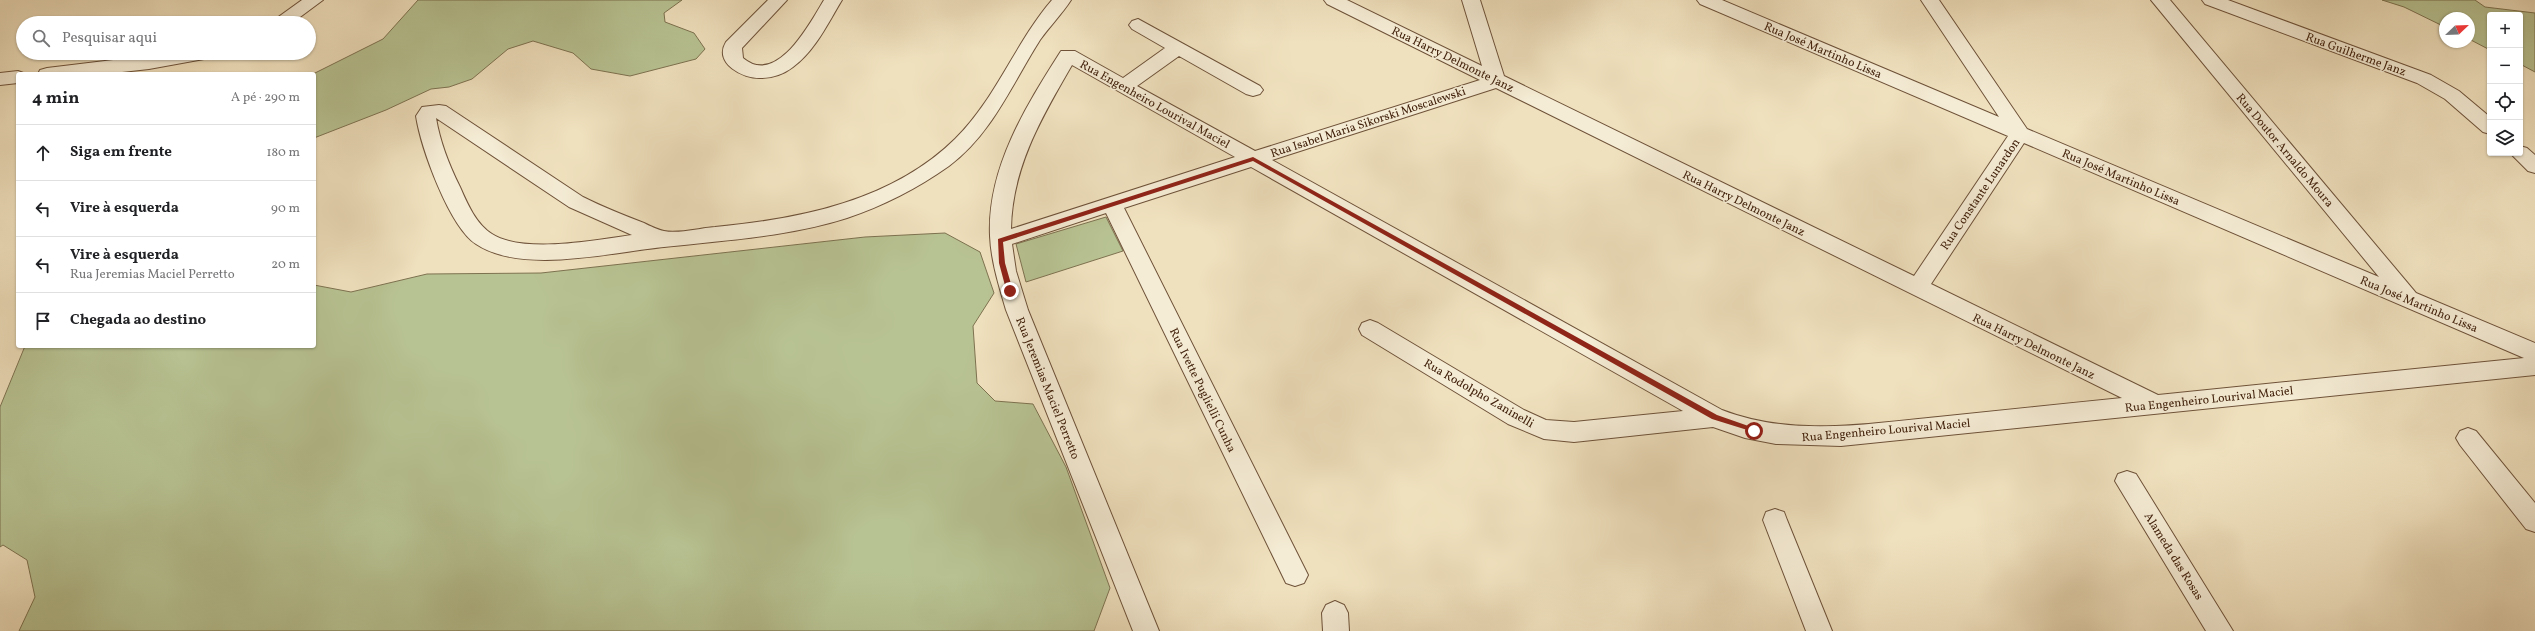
<!DOCTYPE html>
<html lang="pt">
<meta charset="utf-8">
<style>
body{margin:0;font-family:Vollkorn,serif;background:#f6f6f6;color:#202124}
.controls{position:absolute;right:12px;top:12px;display:grid;overflow:hidden;border-radius:4px;box-shadow:0 1px 3px #0004}
.controls button{width:36px;height:36px;display:grid;place-items:center;padding:0;border:0;border-bottom:1px solid #e0e0e0;background:#fff;color:#202124;font:20px sans-serif}
.compass{position:absolute;left:2439px;top:12px;width:36px;height:36px;border-radius:50%;background:#fff;box-shadow:0 1px 3px #0004;rotate:67deg}
.stop{position:absolute;width:12px;height:12px;margin:-9px;border:3px solid #8f2418;border-radius:50%;background:#fff}
.stop.end{background:#8f2418;border-color:#fff;box-shadow:0 1px 4px #0008}
.list{margin:0;padding:0;list-style:none}
h2{display:flex;justify-content:space-between;align-items:center;height:52px;margin:0;padding:0 16px;font-size:17px}
h2 small{font-size:13px;font-weight:400;color:#757577}
.list li{display:grid;grid-template-columns:26px 1fr auto;gap:12px;align-items:center;box-sizing:border-box;height:56px;padding:0 16px;border-top:1px solid #e0e0e0}
.list b{display:block;font-size:15px;white-space:nowrap}
.list p{margin:0;font-size:13px;white-space:nowrap;color:#757577}
.list em{font-size:13px;font-style:normal;color:#757577}
.icon{flex:none;width:22px;height:22px;fill:none;stroke:currentColor;stroke-width:2;stroke-linecap:round;stroke-linejoin:round}
.map{position:relative;flex:none;width:2535px;height:631px;overflow:hidden}
.search{position:absolute;background:#fff;box-shadow:0 1px 3px #0004;left:16px;top:16px;width:300px;height:44px;display:flex;align-items:center;gap:10px;box-sizing:border-box;padding:0 14px;border-radius:22px;color:#757577;font-size:15px}
.panel{position:absolute;background:#fff;box-shadow:0 1px 3px #0004;left:16px;top:72px;width:300px;height:276px;border-radius:4px}
.map>svg:first-child{display:block}
.green{fill:#b8c393;stroke:#7d7250}
.lines{fill:none;stroke-linecap:round;stroke-linejoin:round}
.minor-casing{stroke:#6e5239;stroke-width:2}
.minor{fill:#f5ecd5;fill-rule:evenodd}
.route{fill:#8f2418}
.labels{text-anchor:middle;stroke-width:3;stroke-linejoin:round;paint-order:stroke}
.street-label{font-size:12px;fill:#42220d;stroke:#f5ecd5}
</style>
<div class="map">
<svg width="2535" height="631" viewBox="0 0 2535 631">
<rect width="100%" height="100%" fill="#f0e1be"/>
<filter id="stains"><feTurbulence type="fractalNoise" baseFrequency=".005" numOctaves="4"/><feColorMatrix values="0 0 0 0 .2 0 0 0 0 .09 0 0 0 0 .02 0 0 0 .5 -.17"/></filter>
<radialGradient id="worn" r=".72"><stop offset=".6" stop-color="#630" stop-opacity="0"/><stop offset="1" stop-color="#630" stop-opacity=".3"/></radialGradient>
<path class="green" d="M418 0H682L664 13 665 22 694 33 705 49 696 59 630 76 591 69 573 53 533 41 508 49 472 79 449 87 431 89 386 110 314 138 313 74 383 39Z
M2382 0H2475L2485 7 2535 13V72L2520 64V15H2490V50L2469 39V18H2445V27L2404 7Z
M1106 217 1123 251 1026 282 1016 244Z
M945 233 980 252 994 293 973 326 977 383 995 401 1033 404 1066 467 1110 588 1094 631H19L35 597 27 560 3 545 0 547V407L25 346H314V285L351 292 427 274 541 273 865 237Z"/>
<g class="lines">
<g class="minor-casing">
<path id="minor" d="M302 0H323L292 23H270Z
M768 0H787L742 48 743 58C777 87 810 23 824 0H842C828 23 815 51 793 67 784 74 772 78 761 78 743 79 713 63 726 42Z
M1052 0H1071C1062 14 1050 26 1040 40 1012 84 992 134 949 166 918 188 883 206 847 218 787 237 726 240 664 247 613 252 522 275 476 244 449 226 421 148 416 116L422 107 439 105 446 106 583 197C603 207 623 215 644 223 650 226 658 230 664 231 679 234 700 228 715 227 800 219 892 201 955 139 996 99 1015 43 1052 0ZM436 118 569 207 632 235C597 240 523 254 492 234 476 224 467 203 460 187 449 165 440 142 436 118Z
M1324 0H1347L1482 66 1462 0H1480L1504 76 1914 276 2008 136 1700 4 1697 0H1722L1999 117 1921 0H1939L2027 129 2379 277 2151 0H2170L2416 293 2535 343V375L1841 446 1776 444 1745 438 1713 427 1574 442 1544 439 1508 424 1362 335 1359 329 1362 323 1370 320 1378 323 1524 410 1546 420 1574 422 1683 411 1251 167 1124 208 1308 575 1304 583 1295 586 1286 583 1106 213 1012 244 1016 271 1028 310 1159 631H1133L1006 310C999 286 991 261 990 236 987 168 1026 106 1061 51H1075L1123 78 1165 48 1132 29 1129 25 1132 21 1138 19 1260 86 1263 90 1260 94 1253 96 1246 94 1179 56 1137 86 1255 151 1480 80 1327 4ZM1072 65 1235 157 1011 229C1012 167 1042 117 1072 65ZM1496 88 2122 398C2061 404 1999 411 1938 417 1865 424 1792 437 1722 410L1272 160ZM2024 143 2524 358 2158 395 1931 284Z
M2202 0H2228L2431 75 2459 91 2490 117V134L2483 132 2445 99 2417 83 2205 4Z
M171 53H213L211 57 204 59 149 69 104 74H38L40 70 47 68Z
M18 71 26 74H18V83L0 85V73Z
M2520 146 2527 148 2535 155V173L2528 171 2510 153H2520Z
M2468 428 2476 431 2535 503V532L2526 529 2460 445 2456 438 2460 431Z
M2127 471 2136 474 2233 631H2206L2115 481 2118 474Z
M1775 509 1784 512 1787 520 1832 631H1806L1763 520 1766 512Z
M1335 601 1344 605 1348 613 1349 631H1323L1322 613 1326 605Z"/>
</g>
<use href="#minor" class="minor"/>
</g>
<path class="route" d="M1253 157 1717 415 1757 429V433L1712 419 1253 161 1003 242 1005 263 1013 291 1007 293 999 263 998 239Z"/>
<g class="labels">
<g class="street-label">
<text transform="translate(1823 50) rotate(23)" y="4">Rua José Martinho Lissa</text>
<text transform="translate(2356 54) rotate(20)" y="4">Rua Guilherme Janz</text>
<text transform="translate(1453 59) rotate(26)" y="4">Rua Harry Delmonte Janz</text>
<text transform="translate(1155 104) rotate(29)" y="4">Rua Engenheiro Lourival Maciel</text>
<text transform="translate(1368 122) rotate(-18)" y="4">Rua Isabel Maria Sikorski Moscalewski</text>
<text transform="translate(2285 150) rotate(50)" y="4">Rua Doutor Arnaldo Moura</text>
<text transform="translate(2121 177) rotate(23)" y="4">Rua José Martinho Lissa</text>
<text transform="translate(1980 194) rotate(-56)" y="4">Rua Constante Lunardon</text>
<text transform="translate(1744 203) rotate(26)" y="4">Rua Harry Delmonte Janz</text>
<text transform="translate(2419 304) rotate(23)" y="4">Rua José Martinho Lissa</text>
<text transform="translate(2034 346) rotate(26)" y="4">Rua Harry Delmonte Janz</text>
<text transform="translate(1048 388) rotate(68)" y="4">Rua Jeremias Maciel Perretto</text>
<text transform="translate(1203 390) rotate(64)" y="4">Rua Ivette Puglielli Cunha</text>
<text transform="translate(1479 393) rotate(30)" y="4">Rua Rodolpho Zaninelli</text>
<text transform="translate(2209 399) rotate(-6)" y="4">Rua Engenheiro Lourival Maciel</text>
<text transform="translate(1886 430) rotate(-5)" y="4">Rua Engenheiro Lourival Maciel</text>
<text transform="translate(2174 556) rotate(58)" y="4">Alameda das Rosas</text>
</g>
</g>
<rect width="100%" height="100%" filter="url(#stains)"/>
<rect width="100%" height="100%" fill="url(#worn)"/>
</svg>
<div class="controls">
<button>+</button>
<button>−</button>
<button><svg class="icon" aria-label="locate" viewBox="0 0 24 24"><circle cx="12" cy="12" r="6"/><path d="M12 2v4M12 18v4M2 12h4M18 12h4"/></svg></button>
<button><svg class="icon" aria-label="layers" viewBox="0 0 24 24"><path d="M12 4l9 5-9 5-9-5zM3 14l9 5 9-5"/></svg></button>
</div>
<svg class="compass" viewBox="-18 -18 36 36"><path d="M0-13l5 13h-10z" fill="#e53935"/><path d="M0 13l5-13h-10z" fill="#757577"/></svg>
<div class="stop" style="left:1754px;top:431px"></div>
<div class="stop end" style="left:1010px;top:291px"></div>
<div class="search"><svg class="icon" aria-label="search" viewBox="0 0 24 24"><circle cx="10" cy="10" r="6"/><path d="M15 15l6 6"/></svg>Pesquisar aqui</div>
<section class="panel">
<h2>4 min<small>A pé · 290 m</small></h2>
<ul class="list">
<li><svg class="icon" aria-label="ahead" viewBox="0 0 24 24"><path d="M12 20V5M6 11l6-6 6 6"/></svg><div><b>Siga em frente</b></div><em>180 m</em></li>
<li><svg class="icon" aria-label="left" viewBox="0 0 24 24"><path d="M17 20v-9H6M10 6l-5 5 5 5"/></svg><div><b>Vire à esquerda</b></div><em>90 m</em></li>
<li><svg class="icon" aria-label="left" viewBox="0 0 24 24"><path d="M17 20v-9H6M10 6l-5 5 5 5"/></svg><div><b>Vire à esquerda</b><p>Rua Jeremias Maciel Perretto</p></div><em>20 m</em></li>
<li><svg class="icon" aria-label="arrive" viewBox="0 0 24 24"><path d="M6 21V4h12l-3 4 3 4H6"/></svg><div><b>Chegada ao destino</b></div></li>
</ul>
</section>
</div>
